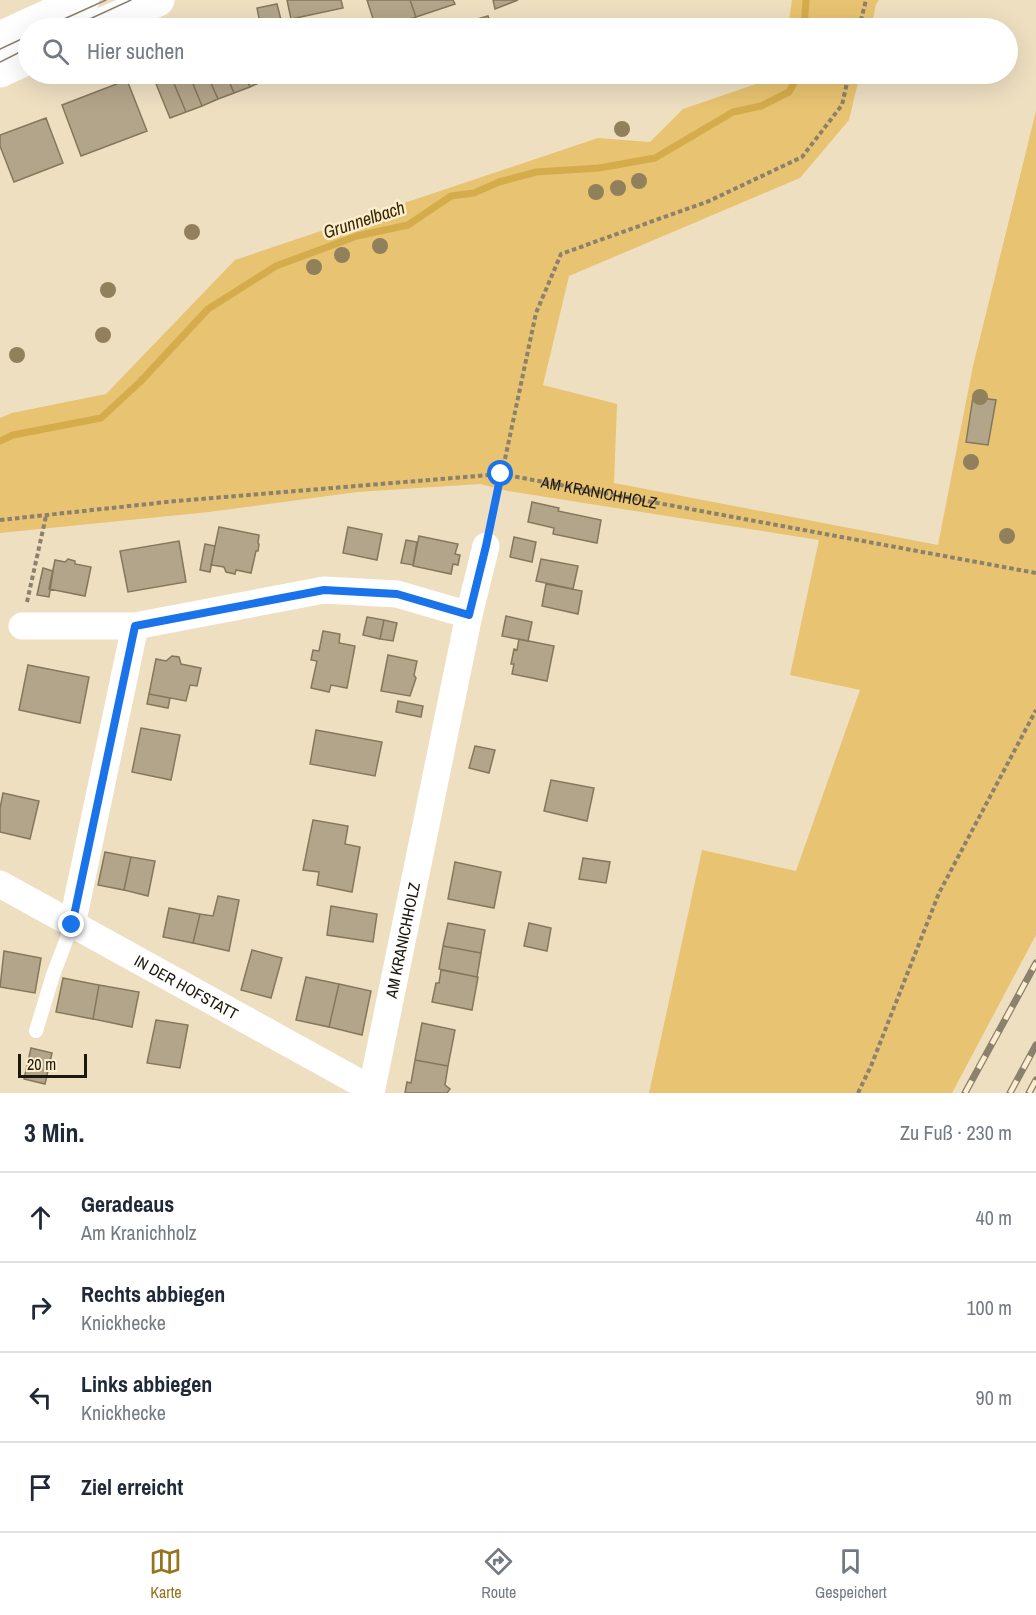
<!DOCTYPE html>
<html lang="de">
<meta charset="utf-8">
<style>
body{margin:0;font-family:"Archivo Narrow",sans-serif;background:#f6f6f7;color:#1f2937}
.scale{position:absolute;left:18px;bottom:15px;width:69px;box-sizing:border-box;padding-left:6px;border:3px solid #1d180d;border-top:0;font-size:16px;line-height:21px;white-space:nowrap;color:#1d180d;-webkit-text-stroke:4px #fbedce;paint-order:stroke}
.stop{position:absolute;width:18px;height:18px;margin:-14px;border:4px solid #1a73e8;border-radius:50%;background:#fff}
.stop.end{background:#1a73e8;border-color:#fff;box-shadow:0 2px 6px #0008}
.list{margin:0;padding:0;list-style:none}
h2{display:flex;justify-content:space-between;align-items:center;height:78px;margin:0;padding:0 24px;font-size:26px}
h2 small{font-size:20px;font-weight:400;color:#747a83}
.list li{display:grid;grid-template-columns:39px 1fr auto;gap:18px;align-items:center;box-sizing:border-box;height:90px;padding:0 24px;border-top:2px solid #e0e1e3}
.list b{display:block;font-size:22px;white-space:nowrap}
.list p{margin:0;font-size:20px;white-space:nowrap;color:#747a83}
.list em{font-size:20px;font-style:normal;color:#747a83}
.icon{flex:none;width:33px;height:33px;fill:none;stroke:currentColor;stroke-width:2;stroke-linecap:round;stroke-linejoin:round}
.map{position:relative;flex:none;width:1036px;height:1093px;overflow:hidden}
.search{position:absolute;background:#fff;box-shadow:0 6px 24px #0002;left:18px;right:18px;top:18px;height:66px;display:flex;align-items:center;gap:15px;box-sizing:border-box;padding:0 21px;border-radius:33px;color:#747a83;font-size:22px}
.sheet{height:438px;background:#fff}
nav{display:flex;justify-content:space-around;align-items:center;box-sizing:border-box;height:84px;border-top:2px solid #e0e1e3;background:#fff;font-size:16px;color:#747a83}
nav a{display:grid;justify-items:center;gap:3px}
nav .on{color:#96741d}
.map>svg:first-child{display:block}
.green{fill:#e8c371}
.lines{fill:none;stroke-linecap:round;stroke-linejoin:round}
.stream{stroke:#d5ac4c;stroke-width:7}
.building{fill:#b3a589;stroke:#84775c;stroke-width:1.5}
.path{stroke:#8b816c;stroke-width:4;stroke-dasharray:4.5 3;stroke-linecap:butt}
.lane{stroke:#fff;stroke-width:14}
.street{stroke:#fff;stroke-width:27}
.secondary{stroke:#fff;stroke-width:33}
.tram{stroke:#8b816c;stroke-width:1.5}
.rail-casing{stroke:#8b816c;stroke-width:7}
.rail{stroke:#fbedce;stroke-width:4.5;stroke-dasharray:14;stroke-linecap:butt}
.tree{fill:#90805c}
.route{stroke:#1a73e8;stroke-width:8}
.labels{text-anchor:middle;stroke-width:5;stroke-linejoin:round;paint-order:stroke}
.street-label{font-size:16px;fill:#1d180d;stroke:#fbedce}
.water-label{font-size:18px;font-style:italic;fill:#392900;stroke:#fbedce}
</style>
<div class="map">
<svg width="1036" height="1093" viewBox="0 0 1036 1093">
<rect width="100%" height="100%" fill="#eedfc1"/>
<path class="green" d="M792 0H879L876 4 871 28H788Z
M780 74H860L849 120 800 178 569 276 543 385 617 404 614 483 938 545 973 366 1036 111V935L952 1093H649L702 850 796 871 860 690 790 675 819 540 508 491 480 484 357 492 209 512 0 533V418L12 413 106 394 235 260 598 138 650 142 683 109 779 76Z"/>
<g class="lines">
<path class="stream" d="M804 28 806 0
M0 441 13 435 101 418 140 382 208 309 276 266 357 236 408 225 451 196 474 193 499 182 536 172 599 168 655 158 733 112 761 106 789 92 799 74"/>
</g>
<path class="building" d="M287 0H341L343 8 291 19Z
M367 0H410L416 17 385 28H376Z
M410 0H453L455 4 416 17Z
M493 0H518L495 9Z
M277 4 282 24 261 28 257 8Z
M488 16 492 28H477L474 20Z
M474 20 477 28H458L457 26Z
M168 74H170L186 112 170 118 154 79Z
M170 74H189L202 106 186 112Z
M189 74H207L218 99 202 106Z
M207 74H226L234 93 218 99Z
M226 74H244L250 87 234 93Z
M244 74H263L265 80 250 87Z
M263 74H282L265 80Z
M380 74H408L383 82Z
M127 80 147 131 81 156 62 105Z
M46 118 63 163 14 182 0 146V135Z
M973 397 996 400 988 445 966 442Z
M532 502 559 508 558 511 601 520 597 543 553 534 554 528 528 522Z
M219 527 259 535 258 543 259 544 258 551H256L251 573 236 570 235 574 226 572 224 567 211 565Z
M348 527 382 534 377 560 343 553Z
M419 536 458 544 455 554 460 555 458 565 453 564 451 574 413 566Z
M514 537 536 542 532 562 510 557Z
M406 540 417 542 413 565 401 563Z
M179 541 186 582 128 592 120 551Z
M205 544 215 546 210 572 200 570Z
M68 559 75 561V564L91 567 85 596 49 589 55 560 65 562Z
M541 559 578 566 573 589 536 581Z
M43 568 53 571 49 597 37 595Z
M546 584 582 591 578 614 542 606Z
M506 616 532 622 528 641 502 636Z
M367 617 384 620 380 639 363 635Z
M384 620 397 623 393 641 380 639Z
M323 631 340 634 339 643 355 646 347 688 331 685 329 692 311 688 317 661 311 660 313 650 319 651Z
M519 639 554 646 547 681 512 674 514 664H511L514 649 517 650Z
M388 655 417 661 414 675 416 678 410 696 381 691Z
M172 656 179 657 181 664 201 668 197 686 190 685 186 701 149 694 156 659 166 661Z
M28 665 89 677 80 723 19 710Z
M149 694 170 698 168 708 147 704Z
M398 701 423 706 421 717 396 712Z
M141 728 180 735 171 780 132 772Z
M316 730 382 742 375 776 310 764Z
M475 746 495 750 489 773 469 768Z
M551 780 594 788 587 821 544 811Z
M3 793 39 801 30 839 0 832V808Z
M313 820 348 826 345 844 360 847 352 892 317 885 319 872 303 870Z
M105 852 131 857 124 890 98 885Z
M131 857 155 861 148 896 124 890Z
M583 858 610 862 606 883 579 879Z
M455 862 501 872 494 908 448 899Z
M218 896 239 900 229 951 193 943 200 914 213 916Z
M331 906 377 914 373 942 327 935Z
M169 908 200 914 193 943 163 937Z
M448 923 485 930 481 953 443 946Z
M529 923 551 928 547 951 524 946Z
M443 946 481 953 477 977 439 969Z
M252 950 282 958 271 998 241 990Z
M4 951 41 958 35 993 0 987Z
M441 970 478 977 472 1010 432 1002 436 983H439Z
M306 977 339 984 329 1027 296 1020Z
M63 978 99 985 93 1019 56 1012Z
M339 984 371 991 362 1035 329 1027Z
M99 985 139 992 132 1027 93 1019Z
M156 1020 188 1025 180 1068 147 1063Z
M422 1023 455 1030 448 1066 415 1060Z
M31 1048 52 1053 45 1084 24 1079Z
M415 1060 448 1066 445 1085 450 1089 447 1093H405L407 1082 411 1083Z"/>
<g class="lines">
<g class="path">
<path d="M859 28 866 0"/>
<path id="s1" d="M0 520 176 501 501 474 1036 573"/>
<path d="M491 525 536 313 561 254 709 201 802 157 842 105 849 74"/>
<path d="M27 602 46 516"/>
<path d="M858 1093 871 1066 939 893 1036 710"/>
</g>
<path class="lane" d="M36 1031 53 975 72 925"/>
<g class="street">
<path d="M22 626H135"/>
<path id="s2" d="M0 884 371 1089"/>
<path d="M72 925 135 626 324 590 397 594 469 615"/>
<path id="s3" d="M371 1093 469 615 486 546"/>
</g>
<path class="secondary" d="M93 28 158 0
M0 38 83 0
M0 71 28 58"/>
<path class="tram" d="M44 28 106 0
M70 28 131 0
M0 49 28 36
M0 62 28 48"/>
<g class="rail-casing">
<path id="rail" d="M965 1093 1036 963
M1010 1093 1036 1045
M1029 1093 1036 1080"/>
</g>
<use href="#rail" class="rail"/>
</g>
<g class="tree">
<circle cx="622" cy="129" r="8"/>
<circle cx="639" cy="181" r="8"/>
<circle cx="618" cy="188" r="8"/>
<circle cx="596" cy="192" r="8"/>
<circle cx="192" cy="232" r="8"/>
<circle cx="380" cy="246" r="8"/>
<circle cx="342" cy="255" r="8"/>
<circle cx="314" cy="267" r="8"/>
<circle cx="108" cy="290" r="8"/>
<circle cx="103" cy="335" r="8"/>
<circle cx="17" cy="355" r="8"/>
<circle cx="980" cy="397" r="8"/>
<circle cx="971" cy="462" r="8"/>
<circle cx="1007" cy="536" r="8"/>
</g>
<g class="lines">
<path class="route" d="M72 925 135 626 324 590 397 594 469 615 486 546 501 474"/>
</g>
<g class="labels">
<g class="street-label">
<text dy="6" stroke="none"><textPath href="#s1" startOffset="603">AM KRANICHHOLZ</textPath></text>
<text dy="6" stroke="none"><textPath href="#s3" startOffset="156">AM KRANICHHOLZ</textPath></text>
<text dy="6" stroke="none"><textPath href="#s2" startOffset="213">IN DER HOFSTATT</textPath></text>
</g>
<g class="water-label">
<text transform="translate(364 220) rotate(-18)" y="6">Grunnelbach</text>
</g>
</g>
</svg>
<div class="scale">20 m</div>
<div class="stop" style="left:501px;top:474px"></div>
<div class="stop end" style="left:72px;top:925px"></div>
<div class="search"><svg class="icon" aria-label="search" viewBox="0 0 24 24"><circle cx="10" cy="10" r="6"/><path d="M15 15l6 6"/></svg>Hier suchen</div>
</div>
<section class="sheet">
<h2>3 Min.<small>Zu Fuß · 230 m</small></h2>
<ul class="list">
<li><svg class="icon" aria-label="ahead" viewBox="0 0 24 24"><path d="M12 20V5M6 11l6-6 6 6"/></svg><div><b>Geradeaus</b><p>Am Kranichholz</p></div><em>40 m</em></li>
<li><svg class="icon" aria-label="right" viewBox="0 0 24 24"><path d="M7 20v-9h11M14 6l5 5-5 5"/></svg><div><b>Rechts abbiegen</b><p>Knickhecke</p></div><em>100 m</em></li>
<li><svg class="icon" aria-label="left" viewBox="0 0 24 24"><path d="M17 20v-9H6M10 6l-5 5 5 5"/></svg><div><b>Links abbiegen</b><p>Knickhecke</p></div><em>90 m</em></li>
<li><svg class="icon" aria-label="arrive" viewBox="0 0 24 24"><path d="M6 21V4h12l-3 4 3 4H6"/></svg><div><b>Ziel erreicht</b></div></li>
</ul>
</section>
<nav>
<a class="on"><svg class="icon" aria-label="map" viewBox="0 0 24 24"><path d="M3 6l6-2 6 2 6-2v14l-6 2-6-2-6 2zM9 4v14M15 6v14"/></svg>Karte</a>
<a><svg class="icon" aria-label="directions" viewBox="0 0 24 24"><path d="M12 3l9 9-9 9-9-9zM9 14v-3h6M13 9l2 2-2 2"/></svg>Route</a>
<a><svg class="icon" aria-label="saved" viewBox="0 0 24 24"><path d="M7 4h10v16l-5-4-5 4z"/></svg>Gespeichert</a>
</nav>
